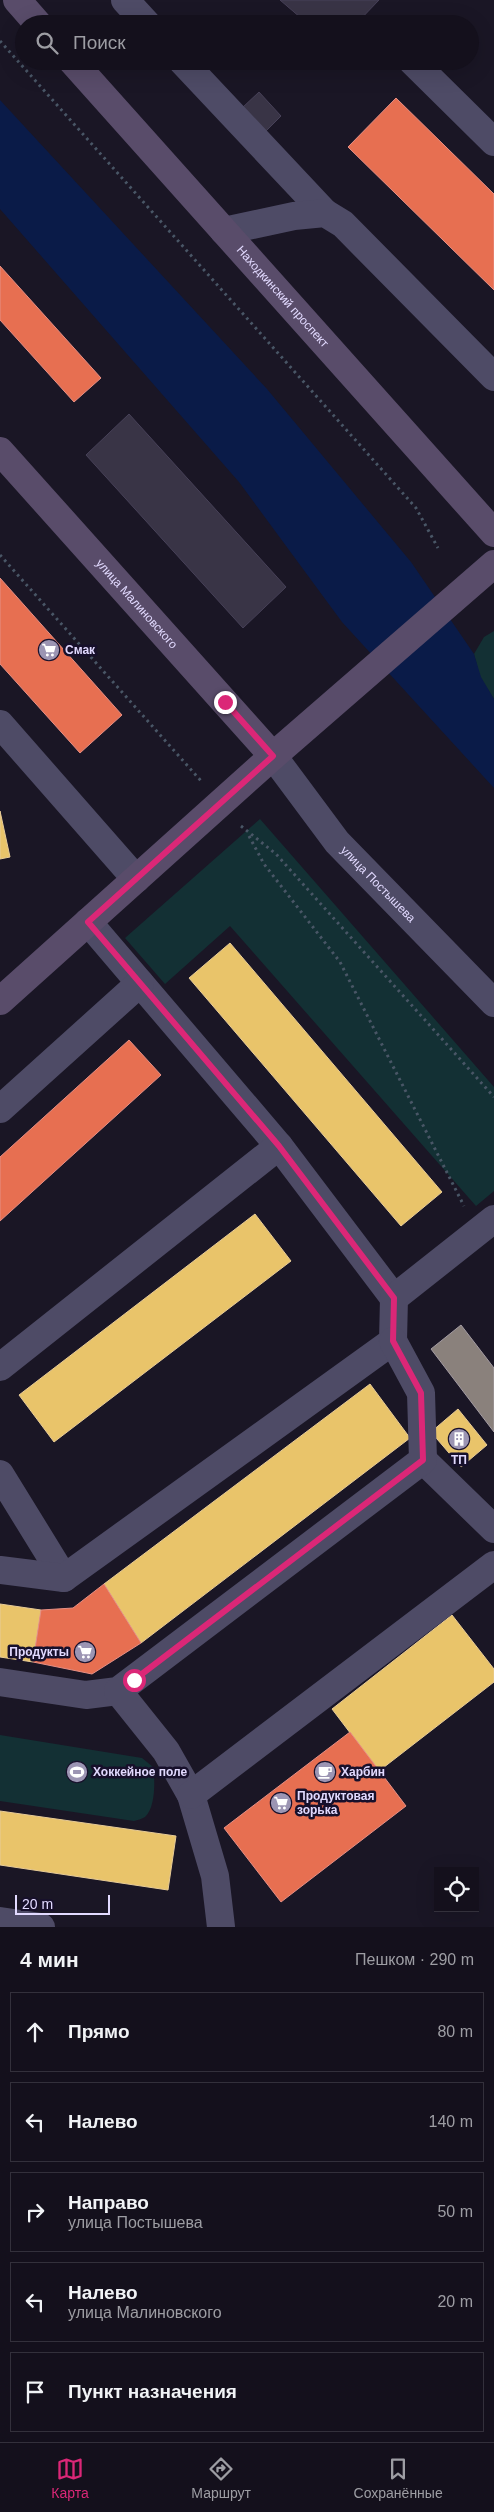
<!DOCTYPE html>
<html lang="ru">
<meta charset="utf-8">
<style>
body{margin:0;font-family:Helvetica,sans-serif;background:#211e29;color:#f1f3f6}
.controls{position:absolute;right:15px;bottom:15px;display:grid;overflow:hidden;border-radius:0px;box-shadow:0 5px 20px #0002}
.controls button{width:45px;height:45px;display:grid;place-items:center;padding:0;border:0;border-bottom:1px solid #33303b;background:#14101c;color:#f1f3f6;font:25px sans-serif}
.scale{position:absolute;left:15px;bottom:12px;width:95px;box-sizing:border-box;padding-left:5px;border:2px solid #e2daff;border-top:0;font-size:14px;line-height:18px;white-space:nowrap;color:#e2daff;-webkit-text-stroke:4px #17102b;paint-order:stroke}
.stop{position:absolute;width:15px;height:15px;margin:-11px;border:4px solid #db2777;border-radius:50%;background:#fff}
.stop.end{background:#db2777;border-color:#fff;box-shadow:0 1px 5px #0008}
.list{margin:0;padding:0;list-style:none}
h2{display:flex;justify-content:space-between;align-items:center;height:65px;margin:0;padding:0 20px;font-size:21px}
h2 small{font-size:16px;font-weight:400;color:#9d9da3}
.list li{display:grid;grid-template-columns:32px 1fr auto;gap:15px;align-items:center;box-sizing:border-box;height:80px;margin:0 10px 10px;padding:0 10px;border:1px solid #33303b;border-radius:0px}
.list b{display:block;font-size:19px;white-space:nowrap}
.list p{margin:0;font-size:16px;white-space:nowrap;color:#9d9da3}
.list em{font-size:16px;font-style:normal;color:#9d9da3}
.icon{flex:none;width:28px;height:28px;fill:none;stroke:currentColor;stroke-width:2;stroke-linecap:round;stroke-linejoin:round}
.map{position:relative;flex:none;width:494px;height:1927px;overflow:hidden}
.search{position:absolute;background:#14101c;box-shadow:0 5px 20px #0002;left:15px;right:15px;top:15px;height:55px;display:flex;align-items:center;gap:12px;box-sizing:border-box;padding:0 18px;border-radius:28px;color:#9d9da3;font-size:19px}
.sheet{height:515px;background:#14101c}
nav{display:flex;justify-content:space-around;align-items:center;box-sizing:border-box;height:70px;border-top:1px solid #33303b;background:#14101c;font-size:14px;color:#9d9da3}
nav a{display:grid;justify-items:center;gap:2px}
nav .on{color:#db2777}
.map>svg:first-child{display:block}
.green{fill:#133034}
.water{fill:#0a1b48}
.homes{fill:#e9c46a;stroke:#e7cb97}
.shops{fill:#e76f51;stroke:#e68f85}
.industry{fill:#8a817c;stroke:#a49ca3}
.building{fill:#393446;stroke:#474158}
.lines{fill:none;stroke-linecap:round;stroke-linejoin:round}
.path{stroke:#495666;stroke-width:3;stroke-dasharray:2.5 4;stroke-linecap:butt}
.minor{stroke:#4e4b66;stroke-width:28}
.major{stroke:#594c6a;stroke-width:28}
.route{stroke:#db2777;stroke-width:6}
.labels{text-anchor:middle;stroke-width:5;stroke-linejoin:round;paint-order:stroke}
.street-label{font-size:12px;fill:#e2daff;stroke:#17102b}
.poi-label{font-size:12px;font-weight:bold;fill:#e2daff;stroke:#17102b;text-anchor:start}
</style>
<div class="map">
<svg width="494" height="1927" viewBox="0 0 494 1927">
<rect width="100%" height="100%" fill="#1a1625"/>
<path class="green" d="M494 631V699L480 677 474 654 484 637Z
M260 819 494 1087V1191L476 1206 230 926 165 984 125 938Z
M0 1735 142 1758 153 1767C155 1779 156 1807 145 1817 142 1819 137 1820 134 1821L0 1801Z"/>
<path class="water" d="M0 100 267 389 411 562 474 654 481 677 494 699V788L342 622 239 482 0 209Z"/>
<path class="homes" d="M0 811 10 857 0 859Z
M230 943 442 1192 401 1226 189 978Z
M255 1214 291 1261 54 1442 19 1395Z
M370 1384 410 1438 141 1643 104 1584Z
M458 1409 487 1445 461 1467 431 1432Z
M0 1604 41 1610 33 1662 0 1657Z
M452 1615 494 1669V1682L379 1771 332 1709Z
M0 1811 176 1836 168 1890 0 1865Z"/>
<path class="shops" d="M396 98 494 194V290L348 147Z
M0 266 101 378 74 402 0 320Z
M0 578 122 715 80 753 0 664Z
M129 1040 161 1075 0 1221V1157Z
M104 1584 141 1643 92 1674 33 1662 41 1610 73 1608Z
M350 1732 406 1806 281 1902 224 1828Z"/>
<path class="industry" d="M461 1325 494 1368V1432L431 1349Z"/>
<path class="building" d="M280 0H379L356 24H308Z
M259 92 281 116 265 132 242 108Z
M129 414 286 587 243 628 86 455Z"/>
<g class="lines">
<path class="path" d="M0 41 416 508 438 548
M0 555 202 782
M241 826 276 854 494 1097
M249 836 264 864 340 962 464 1206"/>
<g class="minor">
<path d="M125 0 147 24"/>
<path d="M182 61 325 213"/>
<path d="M412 61 494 142"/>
<path d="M224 231 294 216 325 213 343 224 494 377"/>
<path d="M0 724 136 879"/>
<path id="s1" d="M273 756 337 842 494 1003"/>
<path d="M88 922 279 1146 394 1298"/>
<path d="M0 1109 140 983"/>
<path d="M0 1367 279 1146"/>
<path d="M423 1460 494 1529"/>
<path d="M0 1474 64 1578"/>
<path d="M0 1570 64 1578 393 1341 394 1298 494 1219"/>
<path d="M0 1682 86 1695 118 1691 423 1460 421 1393 393 1341"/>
<path d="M118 1691 166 1751 191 1795 215 1876 221 1927"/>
<path d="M191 1795 494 1565"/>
<path d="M0 1921 41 1927"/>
</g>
<g class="major">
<path d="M17 0 38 24"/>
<path id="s2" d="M72 61 494 533"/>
<path id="s3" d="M0 451 273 756"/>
<path d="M0 1001 273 756 494 564"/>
</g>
</g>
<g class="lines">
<path class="route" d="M134 1680 423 1460 421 1393 393 1341 394 1298 279 1146 88 922 273 756 225 702"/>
</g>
<defs>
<g id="supermarket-disc" transform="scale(1.125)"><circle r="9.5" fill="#9c95b3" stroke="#17102b"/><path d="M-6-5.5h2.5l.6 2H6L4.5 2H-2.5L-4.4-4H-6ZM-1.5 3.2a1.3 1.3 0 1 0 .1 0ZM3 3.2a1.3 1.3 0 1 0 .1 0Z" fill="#fff"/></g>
<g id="building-disc" transform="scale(1.125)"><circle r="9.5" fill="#9c95b3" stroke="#17102b"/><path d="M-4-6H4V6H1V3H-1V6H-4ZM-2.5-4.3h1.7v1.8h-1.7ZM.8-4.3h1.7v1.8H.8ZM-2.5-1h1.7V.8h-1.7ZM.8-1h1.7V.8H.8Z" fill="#fff"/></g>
<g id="stadium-disc" transform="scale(1.125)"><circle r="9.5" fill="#9c95b3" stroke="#17102b"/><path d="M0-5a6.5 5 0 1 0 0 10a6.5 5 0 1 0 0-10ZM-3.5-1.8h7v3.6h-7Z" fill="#fff"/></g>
<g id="cafe-disc" transform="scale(1.125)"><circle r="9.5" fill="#9c95b3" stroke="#17102b"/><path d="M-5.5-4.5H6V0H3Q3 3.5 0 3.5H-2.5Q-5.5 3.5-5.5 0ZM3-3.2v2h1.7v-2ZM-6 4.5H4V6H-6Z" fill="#fff"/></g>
</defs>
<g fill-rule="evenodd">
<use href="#supermarket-disc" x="49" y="650"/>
<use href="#building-disc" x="459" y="1439"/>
<use href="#supermarket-disc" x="85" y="1652"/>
<use href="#stadium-disc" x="77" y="1772"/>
<use href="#cafe-disc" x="325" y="1772"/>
<use href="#supermarket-disc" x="281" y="1803"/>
</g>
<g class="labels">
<g class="street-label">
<text dy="4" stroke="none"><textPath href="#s2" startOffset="316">Находкинский проспект</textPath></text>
<text dy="4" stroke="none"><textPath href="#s3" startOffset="205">улица Малиновского</textPath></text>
<text dy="4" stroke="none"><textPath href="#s1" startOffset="166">улица Постышева</textPath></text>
</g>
<g class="poi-label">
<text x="65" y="654">Смак</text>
<text x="459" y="1464" text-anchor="middle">ТП</text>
<text x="69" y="1656" text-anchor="end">Продукты</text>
<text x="93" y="1776">Хоккейное поле</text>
<text x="341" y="1776">Харбин</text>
<text x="297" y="1800">Продуктовая<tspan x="297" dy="14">зорька</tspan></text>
</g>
</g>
</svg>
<div class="controls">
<button><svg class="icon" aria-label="locate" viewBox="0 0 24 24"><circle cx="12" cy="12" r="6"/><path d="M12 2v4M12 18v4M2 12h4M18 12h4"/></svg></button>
</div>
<div class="scale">20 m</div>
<div class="stop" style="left:134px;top:1680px"></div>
<div class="stop end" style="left:225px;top:702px"></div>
<div class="search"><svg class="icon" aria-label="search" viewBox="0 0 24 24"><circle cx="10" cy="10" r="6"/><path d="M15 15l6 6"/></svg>Поиск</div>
</div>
<section class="sheet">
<h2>4 мин<small>Пешком · 290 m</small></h2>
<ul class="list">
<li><svg class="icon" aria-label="ahead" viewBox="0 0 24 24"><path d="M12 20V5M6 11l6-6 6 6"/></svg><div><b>Прямо</b></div><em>80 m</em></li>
<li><svg class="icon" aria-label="left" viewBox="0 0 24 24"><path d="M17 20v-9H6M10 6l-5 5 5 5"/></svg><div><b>Налево</b></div><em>140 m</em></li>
<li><svg class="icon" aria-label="right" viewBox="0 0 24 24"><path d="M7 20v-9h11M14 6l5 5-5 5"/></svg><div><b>Направо</b><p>улица Постышева</p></div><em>50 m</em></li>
<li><svg class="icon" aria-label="left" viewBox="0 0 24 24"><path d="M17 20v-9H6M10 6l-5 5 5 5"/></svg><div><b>Налево</b><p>улица Малиновского</p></div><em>20 m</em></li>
<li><svg class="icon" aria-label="arrive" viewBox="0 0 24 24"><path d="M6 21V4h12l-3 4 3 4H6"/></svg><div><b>Пункт назначения</b></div></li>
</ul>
</section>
<nav>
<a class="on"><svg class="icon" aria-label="map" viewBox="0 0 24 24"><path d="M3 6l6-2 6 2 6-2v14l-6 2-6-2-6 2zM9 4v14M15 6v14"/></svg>Карта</a>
<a><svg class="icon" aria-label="directions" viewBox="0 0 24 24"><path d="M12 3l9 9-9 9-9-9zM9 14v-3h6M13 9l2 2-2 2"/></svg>Маршрут</a>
<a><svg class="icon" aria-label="saved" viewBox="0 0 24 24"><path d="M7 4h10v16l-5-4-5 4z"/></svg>Сохранённые</a>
</nav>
